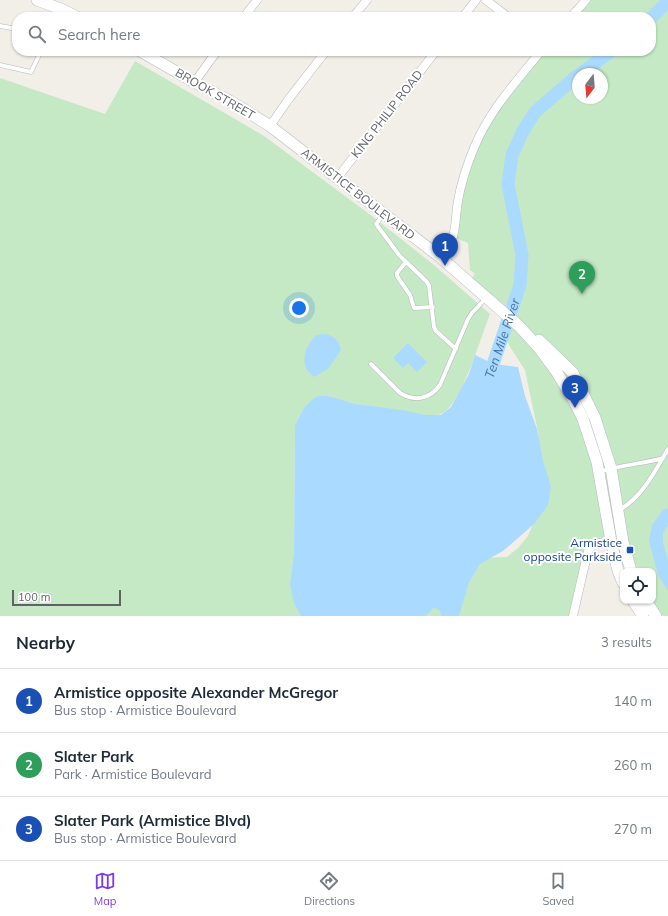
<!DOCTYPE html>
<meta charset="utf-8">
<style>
body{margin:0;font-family:Mulish,sans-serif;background:#f6f6f7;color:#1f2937}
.controls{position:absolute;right:12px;bottom:12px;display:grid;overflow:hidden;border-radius:8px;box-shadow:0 1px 3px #0004}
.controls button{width:36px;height:36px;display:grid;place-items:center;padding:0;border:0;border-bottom:1px solid #e0e1e3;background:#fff;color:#1f2937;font:20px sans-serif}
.compass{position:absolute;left:572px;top:68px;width:36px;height:36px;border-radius:50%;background:#fff;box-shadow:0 1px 3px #0004;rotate:196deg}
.scale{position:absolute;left:12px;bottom:10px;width:109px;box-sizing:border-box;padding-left:4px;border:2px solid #5f6368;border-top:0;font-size:11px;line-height:14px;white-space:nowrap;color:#5f6368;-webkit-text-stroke:3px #fff;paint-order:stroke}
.you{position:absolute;left:299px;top:308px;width:14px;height:14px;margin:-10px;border:3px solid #fff;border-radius:50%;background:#1a73e8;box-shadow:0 0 0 6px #1a73e833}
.badge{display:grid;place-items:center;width:26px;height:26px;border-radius:50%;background:#7c3aed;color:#fff;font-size:13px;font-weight:700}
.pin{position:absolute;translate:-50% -33px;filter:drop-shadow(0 1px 2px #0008)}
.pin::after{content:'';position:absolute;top:21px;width:14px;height:12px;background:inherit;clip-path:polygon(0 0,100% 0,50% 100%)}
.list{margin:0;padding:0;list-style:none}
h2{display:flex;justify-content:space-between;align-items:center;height:52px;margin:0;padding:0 16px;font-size:17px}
h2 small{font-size:13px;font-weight:400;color:#747a83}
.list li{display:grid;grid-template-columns:26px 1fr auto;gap:12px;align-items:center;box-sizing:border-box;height:64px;padding:0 16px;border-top:1px solid #e0e1e3}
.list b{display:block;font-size:15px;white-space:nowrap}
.list p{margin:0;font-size:13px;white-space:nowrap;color:#747a83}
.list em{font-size:13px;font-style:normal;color:#747a83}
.icon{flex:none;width:22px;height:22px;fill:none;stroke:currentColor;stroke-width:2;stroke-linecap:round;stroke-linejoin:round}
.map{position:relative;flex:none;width:668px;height:616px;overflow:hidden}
.search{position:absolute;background:#fff;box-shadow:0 1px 3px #0004;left:12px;right:12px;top:12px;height:44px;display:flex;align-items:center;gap:10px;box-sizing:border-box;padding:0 14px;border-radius:16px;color:#747a83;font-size:15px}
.sheet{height:244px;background:#fff}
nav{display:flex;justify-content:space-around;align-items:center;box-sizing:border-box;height:56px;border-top:1px solid #e0e1e3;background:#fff;font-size:11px;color:#747a83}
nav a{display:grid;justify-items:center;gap:2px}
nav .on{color:#7c3aed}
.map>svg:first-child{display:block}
.green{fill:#c5e8c5;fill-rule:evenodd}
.water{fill:#aadaff}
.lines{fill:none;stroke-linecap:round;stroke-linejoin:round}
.river{stroke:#aadaff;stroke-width:13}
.service-casing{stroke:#b5b8bc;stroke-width:5}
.minor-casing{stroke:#b5b8bc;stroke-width:9}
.secondary-casing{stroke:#b6babf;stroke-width:12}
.service{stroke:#fff;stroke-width:4}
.minor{stroke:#fff;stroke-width:8}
.secondary{stroke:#fff;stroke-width:11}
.transit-dot{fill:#1a4fb4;stroke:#fff;stroke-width:1.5}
.labels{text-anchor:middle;stroke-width:4;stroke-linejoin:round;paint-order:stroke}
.street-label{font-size:12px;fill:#5f6368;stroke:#fff}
.transit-label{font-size:12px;fill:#164399;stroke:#fff;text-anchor:end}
.water-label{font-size:13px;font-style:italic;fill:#4174aa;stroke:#fff}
</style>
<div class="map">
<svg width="668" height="616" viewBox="0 0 668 616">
<rect width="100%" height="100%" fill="#f1efe8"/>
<path class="green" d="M583 0H668V616H663L652 601 653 571H635L628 543 611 541 591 547 573 616H428L431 606 476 558 507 557 518 548 528 536 534 521 545 507 551 485 539 459 538 432 525 370 512 350 505 338 506 326 518 313 508 304 501 309 470 281 475 274 470 270 468 243 456 238 457 207 482 131 540 51H651V17H568ZM578 74H602V98H578Z
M135 61 264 136 372 216 434 265 490 314C481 336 462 405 441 414 430 419 413 412 402 410 387 408 372 407 357 404 347 402 337 399 328 396L304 408 295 425 294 552 290 584 323 616H0V78L105 114Z"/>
<path class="water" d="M324 334C333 335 340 341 341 350L328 369 314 377C312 375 309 372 307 370 300 357 308 343 317 335Z
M408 343 427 362 417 372 408 363 403 368 393 358Z
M475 355 494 364 518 367 525 396 537 429 543 461 551 486 548 505 534 524 503 551 480 564 469 582 459 616H441L440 611 434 607 427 616H301L294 603 290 584 294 552 295 425 304 408 313 399 318 396H328L356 404 403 410 425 415H441L451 407 469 374Z
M668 508V526L663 533V542L668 560V591L658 575 649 541 652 525 663 510Z"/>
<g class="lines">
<g class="river">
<path d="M651 18 668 1"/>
<path d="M580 74 611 51"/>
<path id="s1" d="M488 379 520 285 522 255 508 184 512 155 523 131 535 112 578 75"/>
</g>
<g class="service-casing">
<path id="service" d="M57 17 61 9
M0 26 17 29
M0 65 31 72 41 51
M384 214 376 224 399 255 427 282 429 286 434 327 436 331 456 349
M406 262 397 273V276L410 295 414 308 433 307
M371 364 400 393C415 402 430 399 440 385L468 319 472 313 486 298
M599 472C620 465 642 464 663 458
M619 510C642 498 655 471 668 449"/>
</g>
<g class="minor-casing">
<path id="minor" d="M486 0 508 17
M244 17 257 0
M353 17 367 0
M463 17 476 0
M571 17 586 0
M194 83 217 51
M270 126 288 100 326 51
M338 177 436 51
M440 257C458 240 454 224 458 201 461 183 467 165 474 148 489 111 516 82 541 51
M573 616 588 551 594 544 611 541"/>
</g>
<g class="secondary-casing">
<path id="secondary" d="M37 0 61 9 77 17
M140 51 203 87 232 102 270 126 440 257 519 326 539 348 556 371 574 401 583 419 597 462 611 541 618 571 623 583
M539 340 573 373 595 418 611 468 623 542 631 571
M633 601 643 616
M646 601 656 616"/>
</g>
<use href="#service" class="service"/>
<use href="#minor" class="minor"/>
<use href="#secondary" class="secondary"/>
</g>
<rect class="transit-dot" x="626" y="546" width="8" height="8" rx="2"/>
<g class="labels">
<g class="street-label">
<text transform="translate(215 94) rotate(30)" y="4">BROOK STREET</text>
<text transform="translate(387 114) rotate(-52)" y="4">KING PHILIP ROAD</text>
<text transform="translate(358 194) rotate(38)" y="4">ARMISTICE BOULEVARD</text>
</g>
<g class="transit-label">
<text x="622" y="547">Armistice<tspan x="622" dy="14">opposite Parkside</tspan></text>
</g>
<g class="water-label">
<text dy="5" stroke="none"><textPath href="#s1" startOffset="43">Ten Mile River</textPath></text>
</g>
</g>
</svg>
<div class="controls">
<button><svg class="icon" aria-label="locate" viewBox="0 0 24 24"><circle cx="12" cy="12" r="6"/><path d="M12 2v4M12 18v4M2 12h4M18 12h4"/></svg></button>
</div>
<svg class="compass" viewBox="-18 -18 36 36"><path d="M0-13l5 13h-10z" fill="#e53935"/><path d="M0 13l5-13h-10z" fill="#747a83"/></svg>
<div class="scale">100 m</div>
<div class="you"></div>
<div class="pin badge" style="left:445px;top:266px;background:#1a4fb4">1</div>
<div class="pin badge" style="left:582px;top:294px;background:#2e9e5b">2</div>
<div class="pin badge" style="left:575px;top:408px;background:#1a4fb4">3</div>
<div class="search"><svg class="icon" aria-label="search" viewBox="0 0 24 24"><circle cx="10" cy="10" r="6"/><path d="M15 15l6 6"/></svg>Search here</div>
</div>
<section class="sheet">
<h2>Nearby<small>3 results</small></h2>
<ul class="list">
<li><span class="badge" style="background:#1a4fb4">1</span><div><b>Armistice opposite Alexander McGregor</b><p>Bus stop · Armistice Boulevard</p></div><em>140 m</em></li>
<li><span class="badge" style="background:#2e9e5b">2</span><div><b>Slater Park</b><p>Park · Armistice Boulevard</p></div><em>260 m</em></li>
<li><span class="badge" style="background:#1a4fb4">3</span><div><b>Slater Park (Armistice Blvd)</b><p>Bus stop · Armistice Boulevard</p></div><em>270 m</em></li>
</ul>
</section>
<nav>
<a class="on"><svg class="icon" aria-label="map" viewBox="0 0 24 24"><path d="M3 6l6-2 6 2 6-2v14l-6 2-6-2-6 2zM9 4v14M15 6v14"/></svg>Map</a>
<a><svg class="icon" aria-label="directions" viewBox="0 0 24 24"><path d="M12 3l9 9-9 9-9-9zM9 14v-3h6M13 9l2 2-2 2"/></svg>Directions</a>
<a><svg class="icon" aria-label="saved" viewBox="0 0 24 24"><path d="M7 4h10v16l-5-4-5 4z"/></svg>Saved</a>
</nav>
